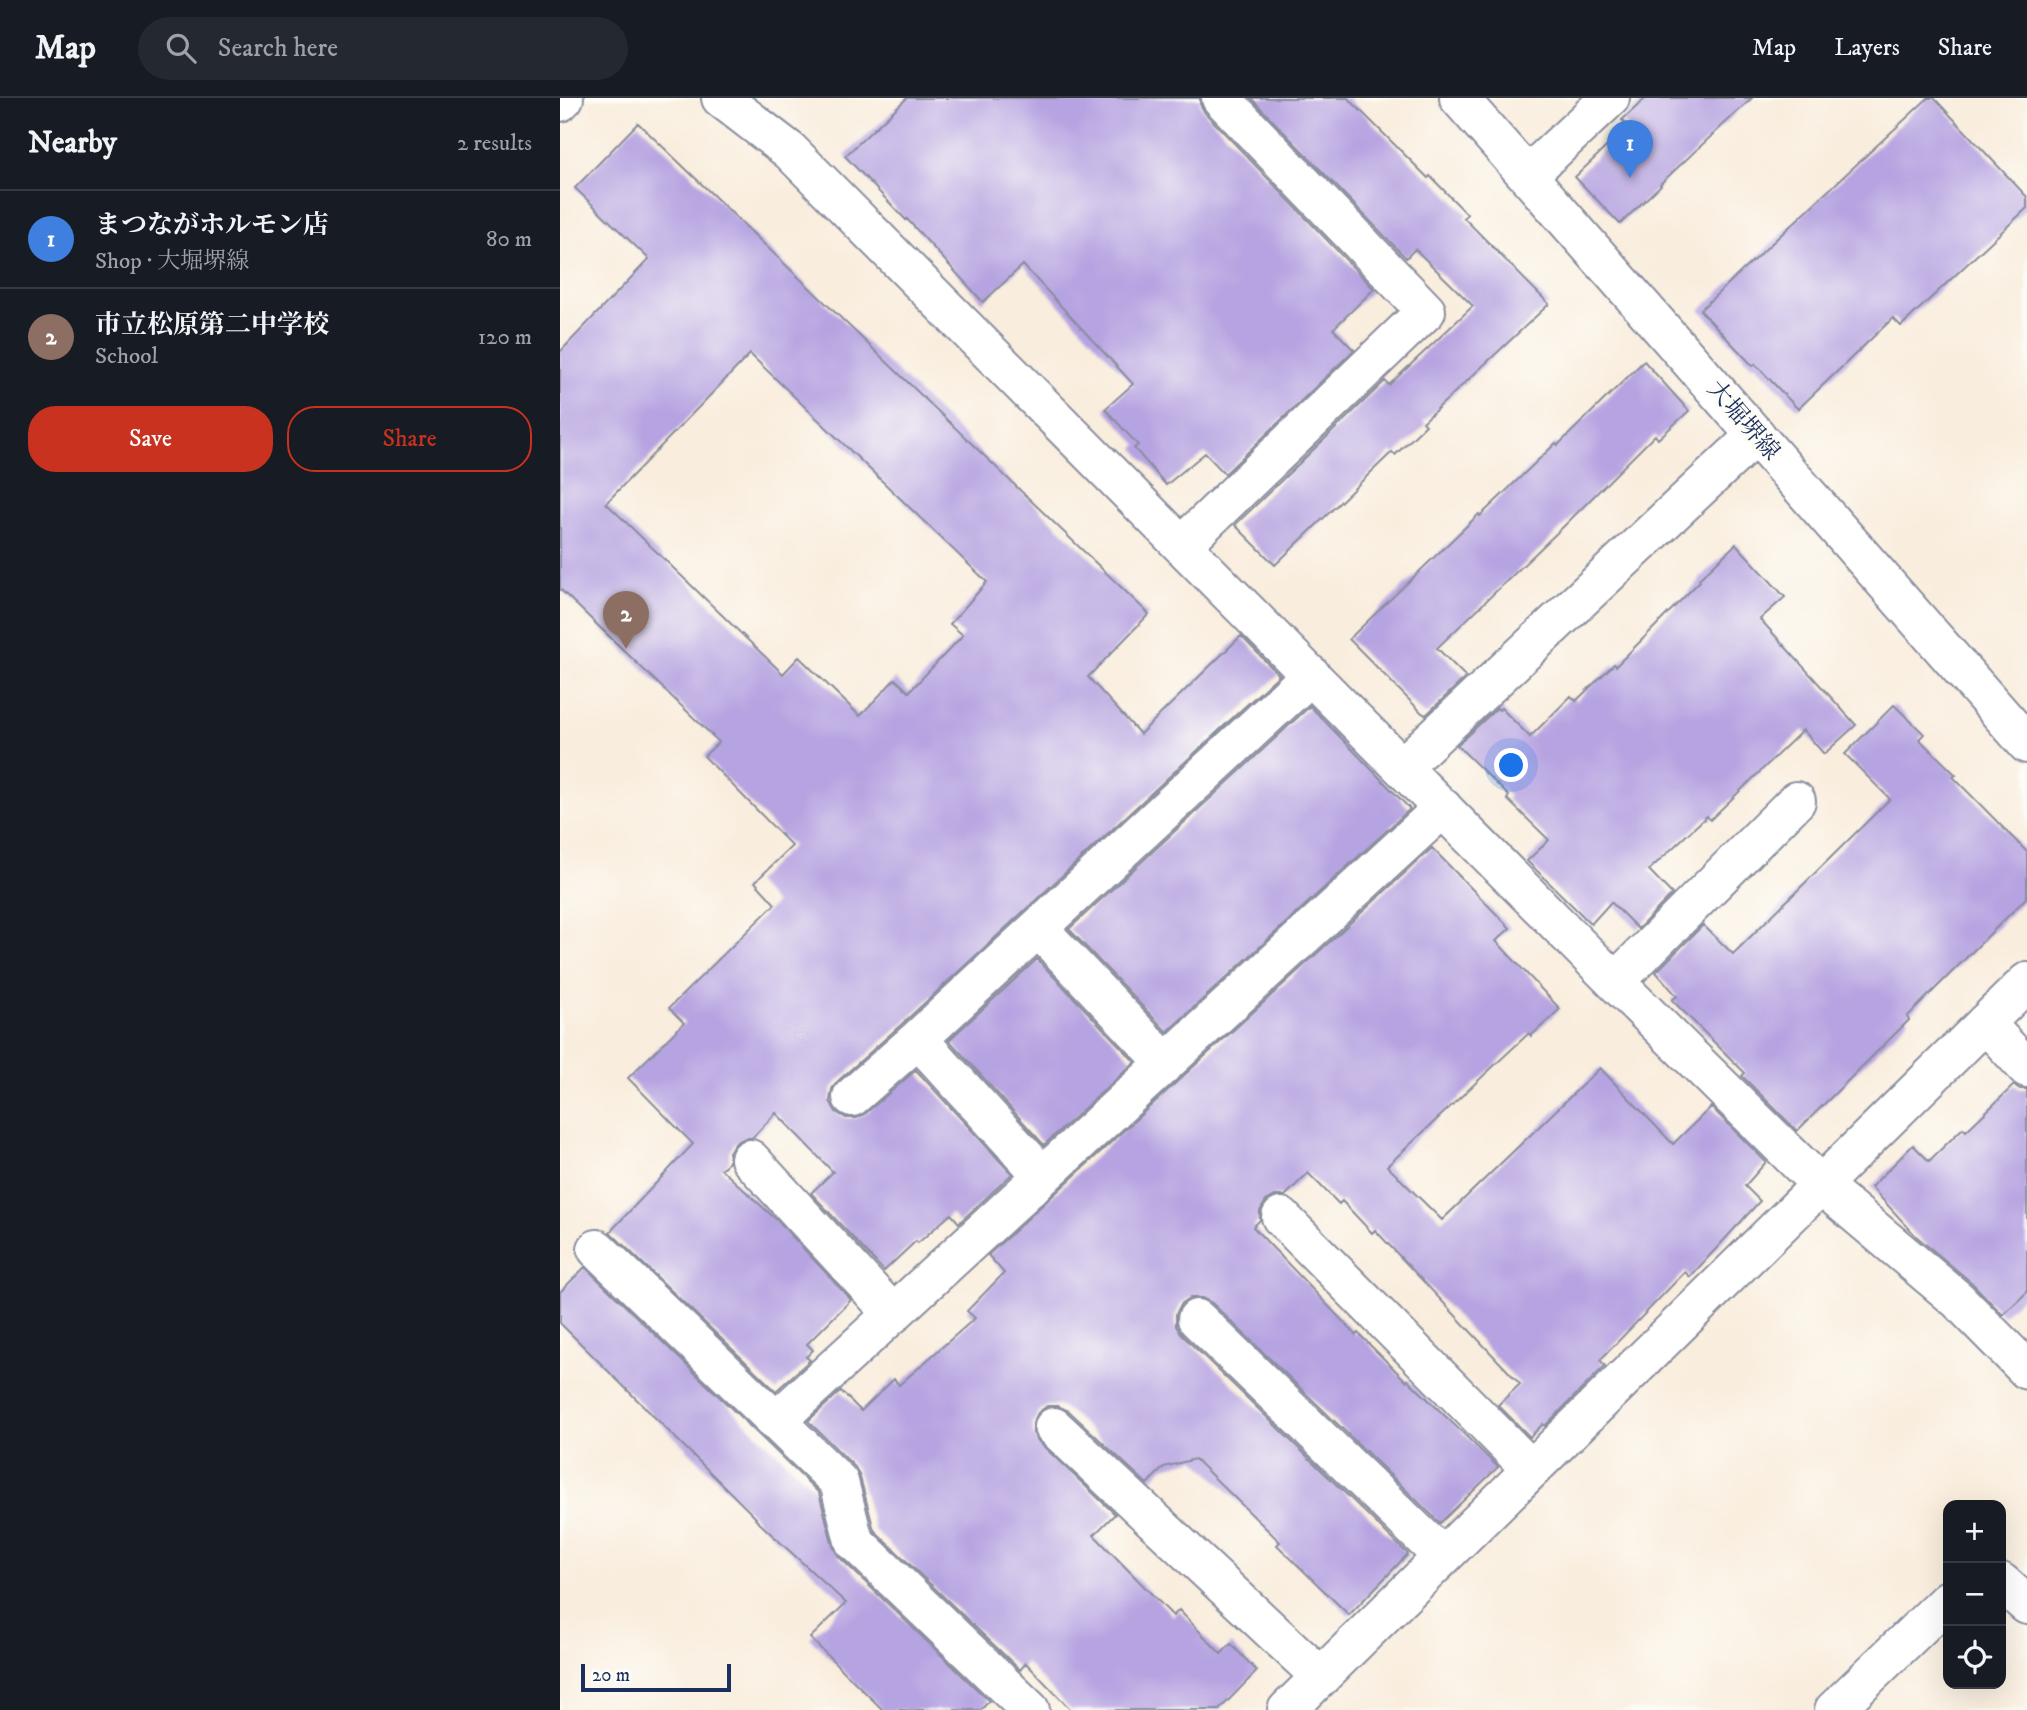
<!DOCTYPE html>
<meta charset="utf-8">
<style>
body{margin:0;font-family:"IM FELL DW Pica","Noto Serif JP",serif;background:#242831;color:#f1f3f6}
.controls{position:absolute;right:21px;bottom:21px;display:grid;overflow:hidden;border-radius:14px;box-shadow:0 7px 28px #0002}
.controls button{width:63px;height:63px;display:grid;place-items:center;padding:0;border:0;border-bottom:2px solid #363941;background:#171b24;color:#f1f3f6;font:35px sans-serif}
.scale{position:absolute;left:21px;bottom:18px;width:150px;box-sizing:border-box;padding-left:7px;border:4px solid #1b2f5e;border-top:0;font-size:19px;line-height:24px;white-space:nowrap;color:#1b2f5e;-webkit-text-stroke:5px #fdfcf7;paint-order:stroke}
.you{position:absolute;left:952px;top:668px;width:24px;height:24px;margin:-18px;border:5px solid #fff;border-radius:50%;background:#1a73e8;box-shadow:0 0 0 10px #1a73e833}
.badge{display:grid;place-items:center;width:46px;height:46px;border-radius:50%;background:#c8321e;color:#fff;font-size:23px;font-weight:700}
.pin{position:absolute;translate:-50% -58px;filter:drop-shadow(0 2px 4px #0008)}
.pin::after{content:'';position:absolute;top:37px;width:24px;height:21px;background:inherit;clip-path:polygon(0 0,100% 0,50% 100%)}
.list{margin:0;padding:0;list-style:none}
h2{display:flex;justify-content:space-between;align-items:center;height:91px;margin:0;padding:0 28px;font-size:30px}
h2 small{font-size:23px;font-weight:400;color:#9ea1a6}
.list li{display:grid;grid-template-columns:46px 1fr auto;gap:21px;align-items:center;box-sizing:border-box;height:98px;padding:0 28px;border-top:2px solid #363941}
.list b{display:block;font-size:26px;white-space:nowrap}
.list p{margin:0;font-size:23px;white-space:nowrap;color:#9ea1a6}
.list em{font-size:23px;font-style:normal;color:#9ea1a6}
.actions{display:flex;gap:14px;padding:21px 28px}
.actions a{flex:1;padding:16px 0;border:2px solid #c8321e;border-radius:28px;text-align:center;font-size:24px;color:#c8321e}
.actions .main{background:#c8321e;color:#fff}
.icon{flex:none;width:38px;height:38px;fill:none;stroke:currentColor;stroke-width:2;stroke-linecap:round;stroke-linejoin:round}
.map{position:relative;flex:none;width:1467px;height:1612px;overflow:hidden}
header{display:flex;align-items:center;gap:42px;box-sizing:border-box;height:98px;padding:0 35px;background:#171b24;border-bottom:2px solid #363941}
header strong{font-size:33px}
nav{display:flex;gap:38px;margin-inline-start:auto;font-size:24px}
.search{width:490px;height:63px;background:#242831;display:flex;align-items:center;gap:18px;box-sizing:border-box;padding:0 24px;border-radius:38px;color:#9ea1a6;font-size:26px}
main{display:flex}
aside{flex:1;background:#171b24}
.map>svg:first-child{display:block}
.building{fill:#b6a3e1;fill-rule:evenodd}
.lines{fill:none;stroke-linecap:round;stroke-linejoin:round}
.minor-casing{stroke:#8a8e9e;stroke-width:42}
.major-casing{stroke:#8a8e9e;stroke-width:42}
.minor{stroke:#fff;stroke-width:38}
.major{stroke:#fff;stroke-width:38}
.labels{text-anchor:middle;stroke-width:7;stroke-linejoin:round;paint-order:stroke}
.street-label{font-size:24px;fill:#1b2f5e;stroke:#fdfcf7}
</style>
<header>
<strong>Map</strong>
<div class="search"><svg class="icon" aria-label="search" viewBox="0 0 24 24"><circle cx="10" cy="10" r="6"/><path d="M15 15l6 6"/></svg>Search here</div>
<nav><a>Map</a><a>Layers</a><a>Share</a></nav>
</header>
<main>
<aside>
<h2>Nearby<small>2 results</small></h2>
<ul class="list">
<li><span class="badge" style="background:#3f7fe0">1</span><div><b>まつながホルモン店</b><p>Shop · 大堀堺線</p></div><em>80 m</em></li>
<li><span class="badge" style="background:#8d6e63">2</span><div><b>市立松原第二中学校</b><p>School</p></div><em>120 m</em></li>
</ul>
<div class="actions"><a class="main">Save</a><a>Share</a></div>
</aside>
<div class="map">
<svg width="1467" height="1612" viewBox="0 0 1467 1612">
<rect width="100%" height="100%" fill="#fdfcf7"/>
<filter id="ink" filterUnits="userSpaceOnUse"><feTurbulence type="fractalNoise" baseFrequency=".0143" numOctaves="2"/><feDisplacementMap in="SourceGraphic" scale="14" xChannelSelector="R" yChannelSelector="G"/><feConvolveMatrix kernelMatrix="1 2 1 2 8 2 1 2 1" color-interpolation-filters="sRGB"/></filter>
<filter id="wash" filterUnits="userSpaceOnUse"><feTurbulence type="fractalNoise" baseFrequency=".00686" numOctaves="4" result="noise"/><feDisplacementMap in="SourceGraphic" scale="28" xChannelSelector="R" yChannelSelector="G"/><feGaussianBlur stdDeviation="1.57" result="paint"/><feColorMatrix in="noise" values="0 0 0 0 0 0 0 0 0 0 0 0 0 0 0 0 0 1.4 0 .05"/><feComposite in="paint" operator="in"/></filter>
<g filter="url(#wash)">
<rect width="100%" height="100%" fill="#f9eddd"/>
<g id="blocks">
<path class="building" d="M347 0H640V6L645 15 814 191 773 231 794 252 665 376 645 355 606 387 574 350 578 347 545 311 573 286 463 167 423 204 347 121 346 122 285 58Z
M691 0H788L868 80 870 78 907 116 904 120 989 206 863 324 866 327 835 357 832 354 715 467 675 427 825 283 829 287 913 208 855 151 846 160Z
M1086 0H1192L1100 86 1101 87 1060 126 1015 79 1068 28 1062 22Z
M1368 0H1374L1467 99V110L1341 228 1333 220 1238 311 1195 266 1193 268 1140 212Z
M78 25 589 516 528 579 580 636 681 538 719 577 343 925 278 983 272 991 270 1003 276 1014 286 1020H297L306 1015 356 972 452 1076 399 1125 391 1116 358 1145 356 1143 324 1173 251 1095 273 1074 216 1015 192 1040H185L175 1045 169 1054V1064L161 1071 220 1125 291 1202 247 1246 253 1252 246 1259 250 1262 216 1293 50 1134 133 1046 68 980 124 925 109 910 215 806 195 784 232 748 144 658 159 644 0 491V254L89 161 15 90ZM190 256 427 484 390 526 403 537 349 594 335 581 300 618 239 559 223 576 46 405Z
M1084 263 1129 313 1098 341 1095 337 1004 428 877 550 906 579 866 617 862 615 789 541 889 445 919 416 920 418 996 345 998 347Z
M1176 446 1225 499 1200 521 1296 627 1264 656 1243 632 1150 722 1147 718 1089 772 1112 796 1078 831 1051 804 1031 826 967 763 989 742 947 701 949 698 897 647 937 610 939 612 941 610 970 639 1011 598 1016 603 1054 566 1056 568 1140 483 1139 481Z
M1334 607 1364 636 1359 641 1396 677 1393 679 1467 754V799L1347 919 1349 922 1237 1033 1182 978 1185 975 1112 902 1117 898 1096 874 1143 827 1173 856 1330 701 1285 656Z
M750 608 850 711 607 934 509 831Z
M872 750 950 830 936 843 1000 911 971 938 969 935 827 1068 882 1122 1040 970 1113 1046 1151 1009 1206 1064 1185 1088 1200 1103 1130 1179 1125 1174 1040 1262 1045 1268 985 1328 983 1326 970 1339 938 1307 960 1286 815 1132 812 1135 782 1103 779 1106 748 1075 725 1098H715L706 1103 700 1113V1122L693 1129 796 1237 798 1235 846 1283 848 1282 938 1369 880 1425 652 1205 642 1200H630L621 1206 616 1216V1228L622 1237 848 1456 789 1517 717 1447 720 1444 635 1361 604 1369 587 1386 509 1313 498 1308H487L478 1315 473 1325V1335L479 1344 555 1416 534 1437 613 1518 619 1512 661 1556 671 1546 697 1573 659 1612H511L466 1565 460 1572 314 1432 300 1379 295 1369 248 1323 281 1293 301 1313 334 1281 339 1287 415 1220 407 1213 444 1175 428 1157Z
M477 861 575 964 484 1047 389 942Z
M1454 987 1460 991H1467V1194L1443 1217 1412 1185 1356 1138 1311 1089 1353 1047 1369 1063 1403 1030 1406 1033Z
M25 1169 259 1395 273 1448 278 1458 429 1603 421 1612H323L250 1540 286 1505 195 1421 196 1420 0 1225V1194Z"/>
</g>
</g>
<g filter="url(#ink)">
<use href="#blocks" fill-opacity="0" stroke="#8a8e9e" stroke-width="2"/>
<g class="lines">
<g class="minor-casing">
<path id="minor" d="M161 0 230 53 1055 884 1260 1086 1398 1202 1467 1272
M0 4 4 0
M968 77 1050 0
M622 447 866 213 661 0
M842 669 1196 337
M478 830 606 965
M1055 884 1236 703
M1425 925 1467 970
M358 941 483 1078
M292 999 358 941 751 577
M190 1061 333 1216
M721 1119 971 1371
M37 1151 216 1323
M637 1221 882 1458
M494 1329 761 1579
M1441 1484 1467 1507
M470 1612 294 1443 279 1384 216 1323 883 710
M727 1612 1467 884
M1274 1612 1388 1502"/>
</g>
<g class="major-casing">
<path id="major" d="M899 0 1467 646"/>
</g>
<use href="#minor" class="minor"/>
<use href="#major" class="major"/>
</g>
</g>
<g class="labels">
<g class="street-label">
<text transform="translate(1184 322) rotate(49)" y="8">大堀堺線</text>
</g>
</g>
</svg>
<div class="controls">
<button>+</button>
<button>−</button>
<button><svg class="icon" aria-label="locate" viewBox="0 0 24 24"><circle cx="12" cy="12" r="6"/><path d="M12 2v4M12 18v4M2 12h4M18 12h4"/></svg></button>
</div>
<div class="scale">20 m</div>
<div class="you"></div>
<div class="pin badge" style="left:1070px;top:80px;background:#3f7fe0">1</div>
<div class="pin badge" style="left:66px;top:551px;background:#8d6e63">2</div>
</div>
</main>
